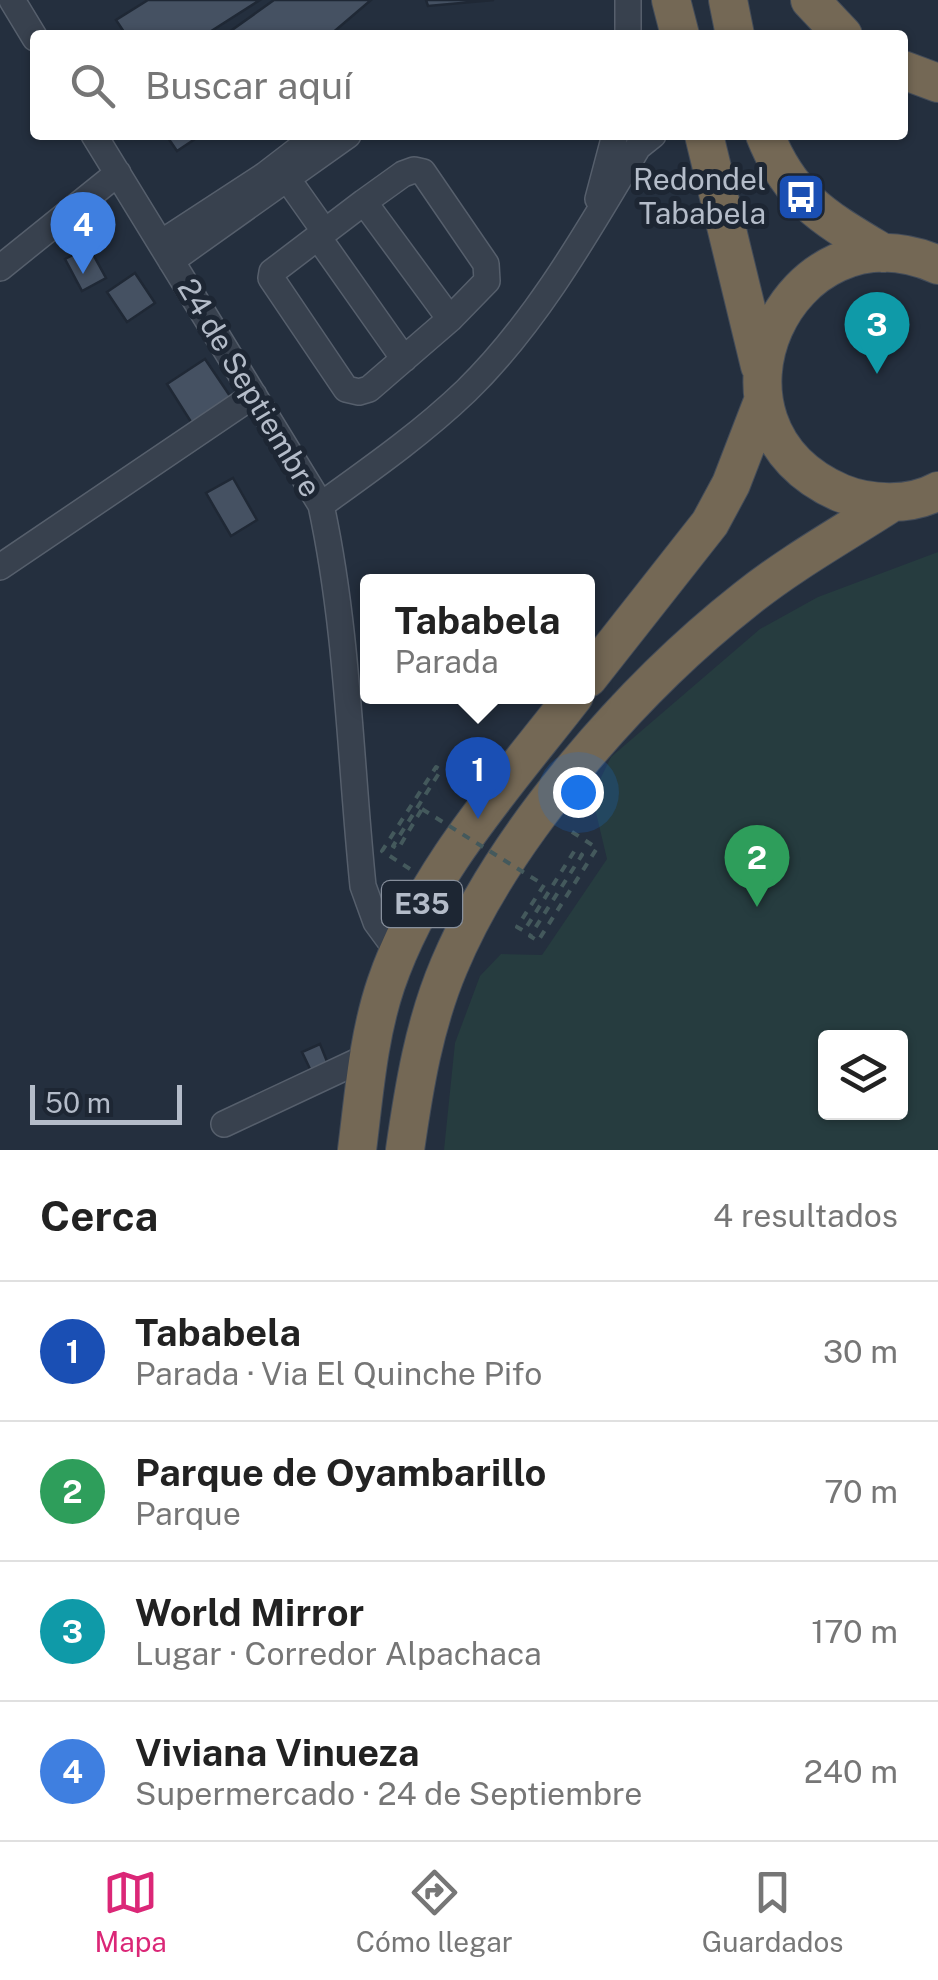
<!DOCTYPE html>
<html lang="es">
<meta charset="utf-8">
<style>
body{margin:0;font-family:"Public Sans",sans-serif;background:#f2f2f2;color:#222}
.controls{position:absolute;right:30px;bottom:30px;display:grid;overflow:hidden;border-radius:10px;box-shadow:0 2px 8px #0004}
.controls button{width:90px;height:90px;display:grid;place-items:center;padding:0;border:0;border-bottom:2px solid #e0e0e0;background:#fff;color:#222;font:50px sans-serif}
.scale{position:absolute;left:30px;bottom:25px;width:152px;box-sizing:border-box;padding-left:10px;border:5px solid #b4bcc9;border-top:0;font-size:28px;line-height:35px;white-space:nowrap;color:#b4bcc9;-webkit-text-stroke:8px #1d2633;paint-order:stroke}
.you{position:absolute;left:578px;top:792px;width:35px;height:35px;margin:-25px;border:8px solid #fff;border-radius:50%;background:#1a73e8;box-shadow:0 0 0 15px #1a73e833}
.badge{display:grid;place-items:center;width:65px;height:65px;border-radius:50%;background:#db2777;color:#fff;font-size:32px;font-weight:700}
.pin{position:absolute;translate:-50% -82px;filter:drop-shadow(0 2px 5px #0008)}
.pin::after{content:'';position:absolute;top:52px;width:35px;height:30px;background:inherit;clip-path:polygon(0 0,100% 0,50% 100%)}
.popup{position:absolute;left:360px;top:574px;width:235px;height:130px;box-sizing:border-box;display:grid;place-content:center;border-radius:10px;background:#fff;filter:drop-shadow(0 2px 8px #0005);font-size:32px;white-space:nowrap;color:#767676}
.popup b{font-size:38px;color:#222}
.popup::after{content:'';position:absolute;left:50%;top:100%;margin-left:-20px;border:20px solid transparent;border-top-color:#fff}
.list{margin:0;padding:0;list-style:none}
h2{display:flex;justify-content:space-between;align-items:center;height:130px;margin:0;padding:0 40px;font-size:42px}
h2 small{font-size:32px;font-weight:400;color:#767676}
.list li{display:grid;grid-template-columns:65px 1fr auto;gap:30px;align-items:center;box-sizing:border-box;height:140px;padding:0 40px;border-top:2px solid #e0e0e0}
.list b{display:block;font-size:38px;white-space:nowrap}
.list p{margin:0;font-size:32px;white-space:nowrap;color:#767676}
.list em{font-size:32px;font-style:normal;color:#767676}
.icon{flex:none;width:55px;height:55px;fill:none;stroke:currentColor;stroke-width:2;stroke-linecap:round;stroke-linejoin:round}
.map{position:relative;flex:none;width:938px;height:1150px;overflow:hidden}
.search{position:absolute;background:#fff;box-shadow:0 2px 8px #0004;left:30px;right:30px;top:30px;height:110px;display:flex;align-items:center;gap:25px;box-sizing:border-box;padding:0 35px;border-radius:10px;color:#767676;font-size:38px}
.sheet{height:690px;background:#fff}
nav{display:flex;justify-content:space-around;align-items:center;box-sizing:border-box;height:140px;border-top:2px solid #e0e0e0;background:#fff;font-size:28px;color:#767676}
nav a{display:grid;justify-items:center;gap:5px}
nav .on{color:#db2777}
.map>svg:first-child{display:block}
.green{fill:#263c3f;fill-rule:evenodd}
.building{fill:#455162;stroke:#1f2835;stroke-width:2.5}
.lines{fill:none;stroke-linecap:round;stroke-linejoin:round}
.minor-casing{stroke:#565f6c;stroke-width:28}
.highway-casing{stroke:#434c59;stroke-width:40}
.path{stroke:#44595c;stroke-width:4;stroke-dasharray:8 8;stroke-linecap:butt}
.minor{stroke:#38414e;stroke-width:25}
.highway{stroke:#746855;stroke-width:38}
.path-bridge{stroke:#44595c;stroke-width:4;stroke-dasharray:8 8;stroke-linecap:butt}
.labels{text-anchor:middle;stroke-width:10;stroke-linejoin:round;paint-order:stroke}
.shield{fill:#1d2633;stroke:#878f9c;stroke-width:2.5}
.shield-label{font-size:28px;font-weight:bold;fill:#b4bcc9}
.poi-label{font-size:30px;fill:#b4bcc9;stroke:#1d2633;text-anchor:end}
.street-label{font-size:30px;fill:#b4bcc9;stroke:#1d2633}
</style>
<div class="map">
<svg width="938" height="1150" viewBox="0 0 938 1150">
<rect width="100%" height="100%" fill="#242f3e"/>
<path class="green" d="M938 552V1150H444L455 1043 480 976 501 954 542 955 607 859 592 796 611 757 760 629 818 597ZM826 1038H900V1112H826Z"/>
<path class="building" d="M148 0H260L205 35H126L116 20Z
M274 0H371L330 35H225Z
M426 0H494L428 6Z
M166 135H201L177 151Z
M89 247 106 278 82 291 65 259Z
M135 273 155 303 127 322 107 292Z
M205 359 232 399 193 425 167 384Z
M233 478 257 520 231 536 206 493Z
M320 1044 328 1064 311 1071 302 1052Z"/>
<g class="lines">
<g class="minor-casing">
<path id="minor" d="M12 0 35 38
M628 0V35
M94 135 321 505C348 630 350 759 363 886L376 922 398 952
M279 167 325 232
M414 170 423 172 486 264 487 281 450 319 369 389 359 392 346 389 271 278 272 272 364 202 403 174Z
M598 199 615 135
M364 202 450 319
M318 237 404 359
M161 243 265 175 317 135
M171 261 348 135
M0 268 118 173
M321 505C371 469 421 434 466 391 536 323 588 231 638 147L653 135
M0 567 254 395
M224 1124 369 1056"/>
</g>
<g class="highway-casing">
<path id="highway" d="M671 0 680 35
M728 0 735 35
M810 0 843 35
M903 70 938 83
M704 135 760 366
M765 135C791 200 825 218 883 253
M938 265C788 198 683 425 841 493 870 505 911 506 938 491
M588 678 710 523 731 484 763 401
M357 1150C364 1095 368 1037 386 984 423 875 504 786 574 696
M405 1150C414 1087 424 1025 449 966 504 834 634 687 746 599 791 563 843 534 891 503"/>
</g>
<path class="path" d="M410 869 382 851 436 767 441 770 393 846 398 849 422 809
M544 885 517 927 524 931 575 850 582 855 530 936 538 941 597 848 566 828"/>
<use href="#minor" class="minor"/>
<use href="#highway" class="highway"/>
<path class="path-bridge" d="M422 809 544 885"/>
</g>
<defs>
<g id="bus-square" transform="scale(2.5)"><rect x="-9" y="-9" width="18" height="18" rx="4" fill="#1a4fb4" stroke="#1d2633"/><path d="M-5-6H5V4H4V6H2V4H-2V6H-4V4H-5ZM-3.5-4V0h7V-4ZM-3.5 1.2v1.5H-2V1.2ZM2 1.2v1.5H3.5V1.2Z" fill="#fff"/></g>
</defs>
<g fill-rule="evenodd">
<use href="#bus-square" x="801" y="197"/>
</g>
<g class="labels">
<rect class="shield" x="382" y="881" width="80" height="46" rx="8"/>
<g class="shield-label">
<text x="422" y="914">E35</text>
</g>
<g class="poi-label">
<text x="766" y="190">Redondel<tspan x="766" dy="34">Tababela</tspan></text>
</g>
<g class="street-label">
<text transform="translate(249 388) rotate(59)" y="10">24 de Septiembre</text>
</g>
</g>
</svg>
<div class="controls">
<button><svg class="icon" aria-label="layers" viewBox="0 0 24 24"><path d="M12 4l9 5-9 5-9-5zM3 14l9 5 9-5"/></svg></button>
</div>
<div class="scale">50 m</div>
<div class="you"></div>
<div class="pin badge" style="left:478px;top:819px;background:#1a4fb4">1</div>
<div class="popup"><b>Tababela</b>Parada</div>
<div class="pin badge" style="left:757px;top:907px;background:#2e9e5b">2</div>
<div class="pin badge" style="left:877px;top:374px;background:#0f9aa8">3</div>
<div class="pin badge" style="left:83px;top:274px;background:#3f7fe0">4</div>
<div class="search"><svg class="icon" aria-label="search" viewBox="0 0 24 24"><circle cx="10" cy="10" r="6"/><path d="M15 15l6 6"/></svg>Buscar aquí</div>
</div>
<section class="sheet">
<h2>Cerca<small>4 resultados</small></h2>
<ul class="list">
<li><span class="badge" style="background:#1a4fb4">1</span><div><b>Tababela</b><p>Parada · Via El Quinche Pifo</p></div><em>30 m</em></li>
<li><span class="badge" style="background:#2e9e5b">2</span><div><b>Parque de Oyambarillo</b><p>Parque</p></div><em>70 m</em></li>
<li><span class="badge" style="background:#0f9aa8">3</span><div><b>World Mirror</b><p>Lugar · Corredor Alpachaca</p></div><em>170 m</em></li>
<li><span class="badge" style="background:#3f7fe0">4</span><div><b>Viviana Vinueza</b><p>Supermercado · 24 de Septiembre</p></div><em>240 m</em></li>
</ul>
</section>
<nav>
<a class="on"><svg class="icon" aria-label="map" viewBox="0 0 24 24"><path d="M3 6l6-2 6 2 6-2v14l-6 2-6-2-6 2zM9 4v14M15 6v14"/></svg>Mapa</a>
<a><svg class="icon" aria-label="directions" viewBox="0 0 24 24"><path d="M12 3l9 9-9 9-9-9zM9 14v-3h6M13 9l2 2-2 2"/></svg>Cómo llegar</a>
<a><svg class="icon" aria-label="saved" viewBox="0 0 24 24"><path d="M7 4h10v16l-5-4-5 4z"/></svg>Guardados</a>
</nav>
